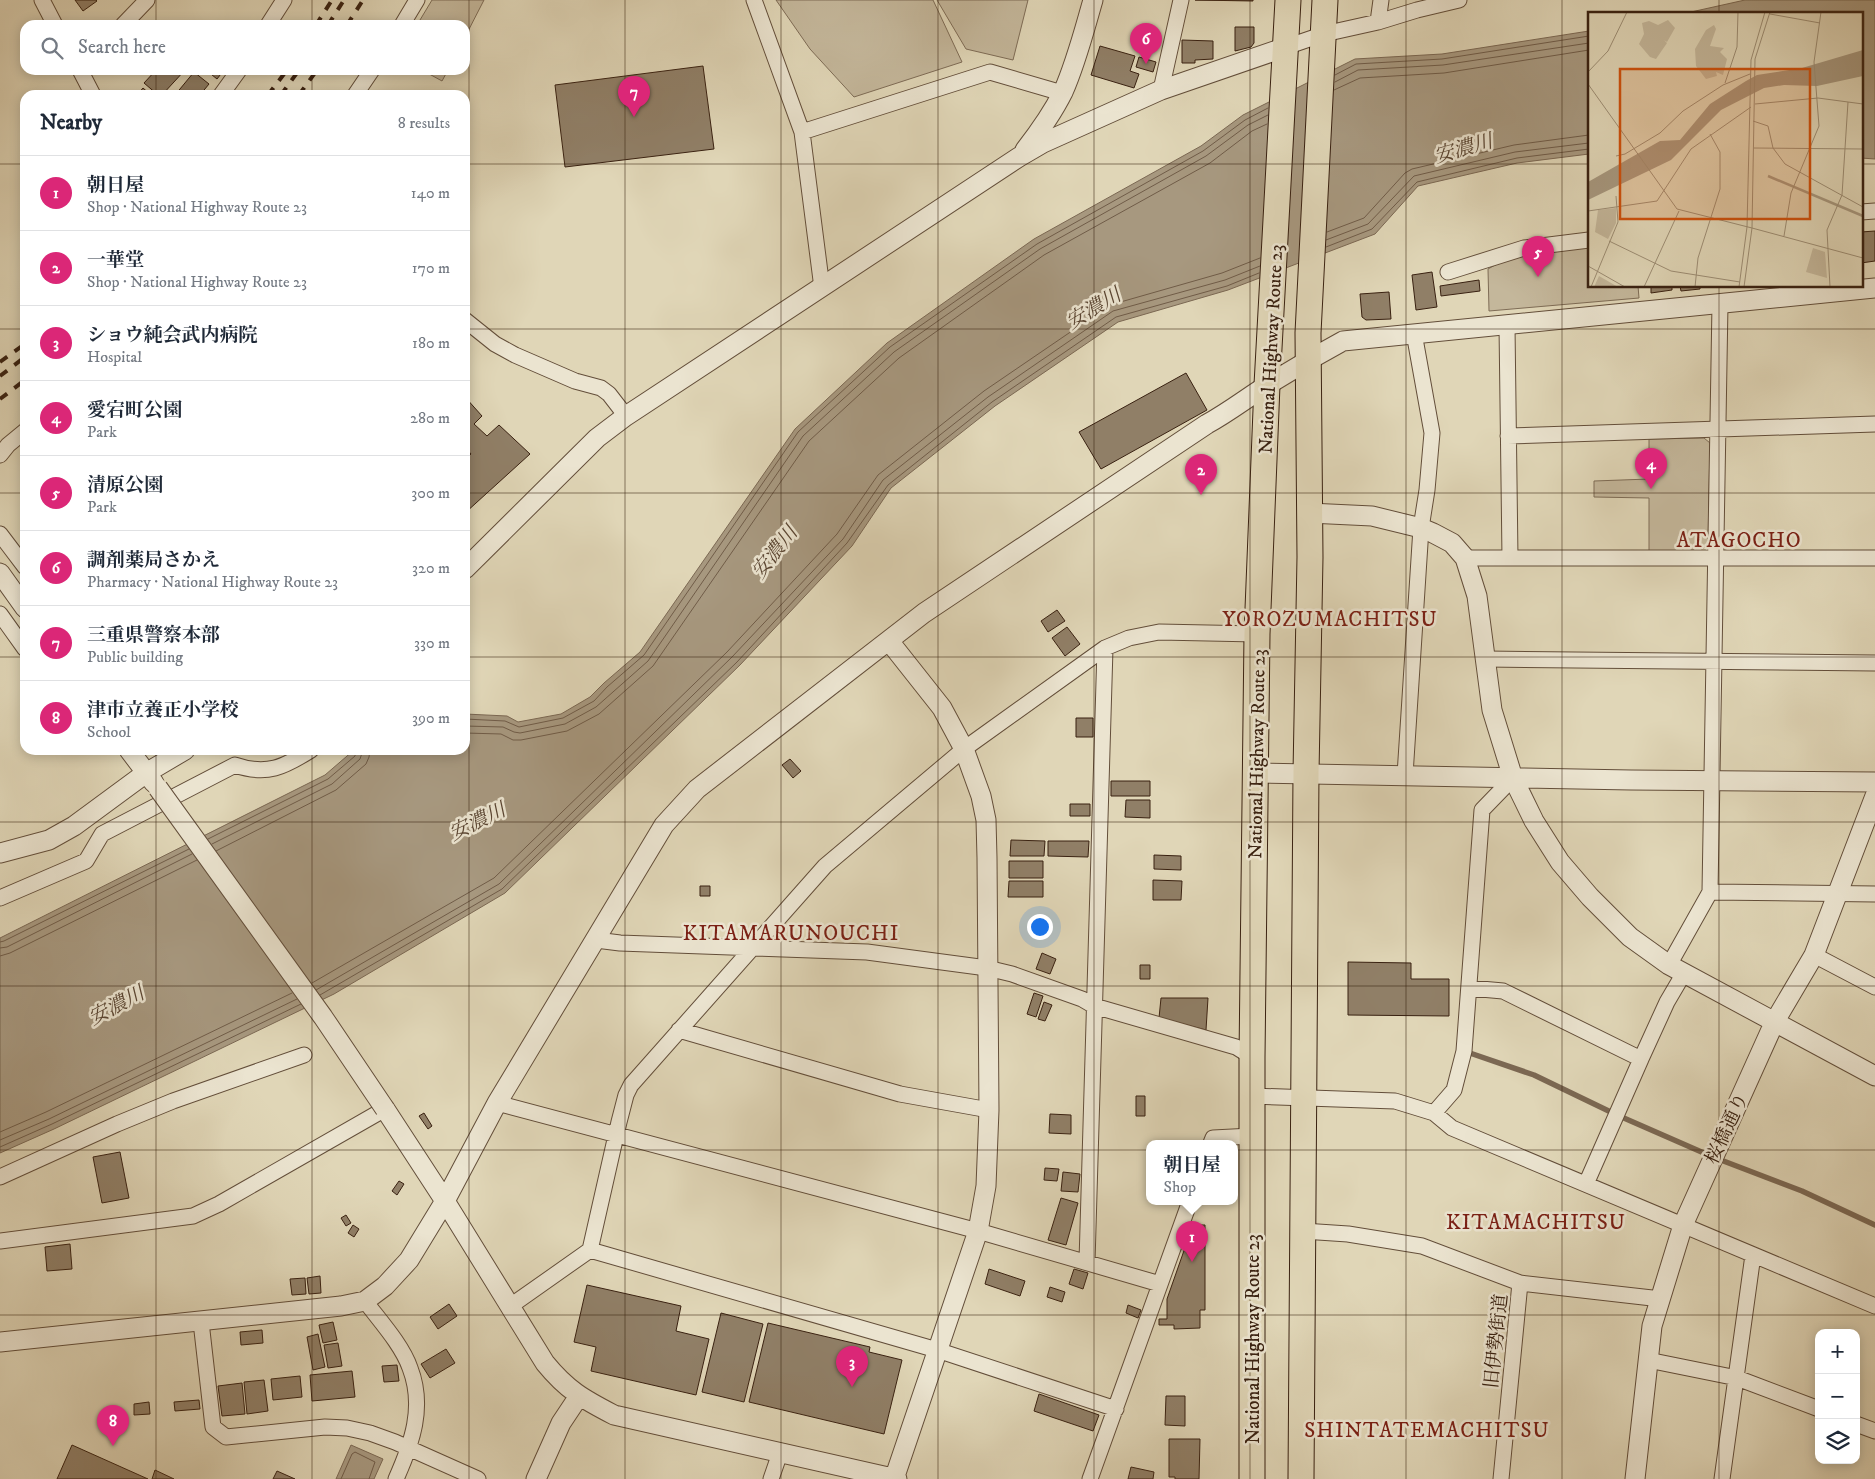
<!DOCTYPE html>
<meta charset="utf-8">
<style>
body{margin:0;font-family:"IM FELL DW Pica","Noto Serif JP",serif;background:#f2f2f3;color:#1f2937}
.controls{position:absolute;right:15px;bottom:15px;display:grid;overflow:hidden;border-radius:10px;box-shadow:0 2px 12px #0003}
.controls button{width:45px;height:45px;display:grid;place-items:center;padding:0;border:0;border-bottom:1px solid #e0e1e3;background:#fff;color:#1f2937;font:25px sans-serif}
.you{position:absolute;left:1039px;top:926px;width:18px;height:18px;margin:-12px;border:4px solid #fff;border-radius:50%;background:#1a73e8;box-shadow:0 0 0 8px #1a73e833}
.badge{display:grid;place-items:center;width:32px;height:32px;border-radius:50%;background:#db2777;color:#fff;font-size:16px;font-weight:700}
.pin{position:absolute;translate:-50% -41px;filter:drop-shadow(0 1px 2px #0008)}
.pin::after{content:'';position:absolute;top:26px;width:18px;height:15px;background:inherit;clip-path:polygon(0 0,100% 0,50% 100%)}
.popup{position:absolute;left:1146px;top:1140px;width:92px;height:65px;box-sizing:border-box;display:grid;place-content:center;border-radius:10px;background:#fff;filter:drop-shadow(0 1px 4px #0005);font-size:16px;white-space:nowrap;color:#747a83}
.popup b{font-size:19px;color:#1f2937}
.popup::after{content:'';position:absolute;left:50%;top:100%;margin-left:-10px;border:10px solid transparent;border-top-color:#fff}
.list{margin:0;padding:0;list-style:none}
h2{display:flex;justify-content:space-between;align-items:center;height:65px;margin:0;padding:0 20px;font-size:21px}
h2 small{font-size:16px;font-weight:400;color:#747a83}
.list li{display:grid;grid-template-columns:32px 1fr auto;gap:15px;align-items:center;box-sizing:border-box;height:75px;padding:0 20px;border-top:1px solid #e0e1e3}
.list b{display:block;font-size:19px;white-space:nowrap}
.list p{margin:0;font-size:16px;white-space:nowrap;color:#747a83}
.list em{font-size:16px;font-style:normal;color:#747a83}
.icon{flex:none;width:28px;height:28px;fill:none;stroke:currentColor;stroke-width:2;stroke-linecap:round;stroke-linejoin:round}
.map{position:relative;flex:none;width:1875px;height:1479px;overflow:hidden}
.search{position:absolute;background:#fff;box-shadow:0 2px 12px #0003;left:20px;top:20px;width:450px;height:55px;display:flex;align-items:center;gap:12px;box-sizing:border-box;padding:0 18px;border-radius:15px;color:#747a83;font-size:19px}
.panel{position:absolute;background:#fff;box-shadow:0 2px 12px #0003;left:20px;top:90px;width:450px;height:665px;border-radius:15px}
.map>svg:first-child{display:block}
.green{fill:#c4b79b;stroke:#7e6c56}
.water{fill:#a7987f;stroke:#7b6853}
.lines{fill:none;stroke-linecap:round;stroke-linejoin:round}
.shore{stroke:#705c48;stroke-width:1}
.stream{stroke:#7b6853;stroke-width:5.5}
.building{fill:#907f67;stroke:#392111}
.minor-casing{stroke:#634e3a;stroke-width:17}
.tertiary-casing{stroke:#634e3a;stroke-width:21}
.trunk-casing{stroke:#392111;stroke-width:27}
.minor{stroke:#ebe4d0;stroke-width:15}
.tertiary{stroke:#ebe4d0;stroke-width:19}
.trunk{stroke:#e0d6b7;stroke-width:25}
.rail{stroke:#392111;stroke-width:4;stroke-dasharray:9 9;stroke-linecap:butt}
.tertiary-bridge-casing{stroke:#634e3a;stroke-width:21;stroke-linecap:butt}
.tertiary-bridge{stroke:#ebe4d0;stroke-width:19}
.grid{fill:none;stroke:#392111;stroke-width:1;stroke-opacity:0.55}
.labels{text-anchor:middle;stroke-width:5;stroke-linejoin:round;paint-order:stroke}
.street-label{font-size:19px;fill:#392111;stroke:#ebe4d0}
.water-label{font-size:20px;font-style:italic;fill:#5a4532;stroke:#ebe4d0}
.quarter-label{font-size:21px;letter-spacing:1px;fill:#7a1f14;stroke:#ebe4d0}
.inset-river{fill:none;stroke:#a7987f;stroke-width:2.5}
.inset-road{fill:none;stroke:#9d8e75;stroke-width:1}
.view{fill:#ce510d;fill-opacity:0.15;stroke:#ce510d;stroke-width:2.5}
.inset-edge{fill:none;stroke:#392111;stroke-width:2.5}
</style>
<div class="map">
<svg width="1875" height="1479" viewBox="0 0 1875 1479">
<rect width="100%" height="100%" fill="#e0d6b7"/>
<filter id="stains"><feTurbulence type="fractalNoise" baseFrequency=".004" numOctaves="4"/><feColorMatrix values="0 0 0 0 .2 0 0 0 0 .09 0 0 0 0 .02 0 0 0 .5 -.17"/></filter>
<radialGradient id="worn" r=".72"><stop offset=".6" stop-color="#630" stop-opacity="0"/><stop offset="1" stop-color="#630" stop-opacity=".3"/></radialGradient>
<path class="green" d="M432 0H484L465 37V25H417Z
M776 0H933L962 62 854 97 810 49Z
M937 0H1028L1013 60 966 49Z
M422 70H448L442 81Z
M1589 245V286H1638L1639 298 1489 311 1488 269 1515 254Z
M1704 438 1710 443 1708 544 1701 550 1649 551V498L1594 497V481L1649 479V439Z"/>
<path class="water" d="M1745 0H1875V159L1861 158V14H1682Z
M1589 31V154L1517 163 1418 186 1375 234 1228 290 1118 322 995 406 891 488 852 546 740 665 505 893 334 994 54 1129 0 1153V938L325 775 354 750H465V714L507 716 518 722 561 714 590 697 604 683 640 652 795 429 887 343 1034 239 1201 146 1243 115 1355 59 1442 54Z
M351 1445 383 1459 374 1479H336Z"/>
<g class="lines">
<path class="shore" d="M1335 75 1356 64 1442 59 1589 36
M1335 82 1358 70 1443 65 1589 43
M1334 90 1360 78 1444 73 1589 50
M1327 232 1364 218 1405 173 1412 169 1514 145 1589 135
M1326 240 1368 224 1414 176 1515 152 1589 143
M1326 247 1372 229 1417 182 1517 158 1589 149
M465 719 505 721 519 727 563 718 594 701 607 687 644 655 798 432 890 347 1037 244 1203 151 1245 120 1268 108
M465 726 503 727 514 732 520 733 565 724 596 707 648 661 803 436 894 352 1040 249 1206 156 1248 125 1268 115
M465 733 501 734 513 740H521L567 731 599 714 653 666 809 441 899 358 1044 255 1210 163 1252 131 1267 124
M208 839 328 779 355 756 356 750
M212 844 332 784 360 759 363 750
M216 851 336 790 366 764 369 757 370 750
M0 942 4 941 189 849
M0 948 7 947 192 854
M0 956 10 953 197 860
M312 983 494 878 727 652 837 534 878 475 984 391 1110 305 1222 273 1260 258
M316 990 499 884 732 657 843 539 883 480 988 397 1113 311 1225 280 1260 266
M320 995 502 889 737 662 847 543 888 485 992 402 1116 317 1227 286 1259 273
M0 1132 46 1112 292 993
M0 1140 49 1119 297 999
M0 1147 52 1124 301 1004
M341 1479 352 1454 355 1452 375 1462 369 1479"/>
<path class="stream" d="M1464 1051 1534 1075 1617 1115 1713 1157 1802 1191 1875 1225"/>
</g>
<path class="building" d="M75 0H96L97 1 83 11Z
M1195 0H1253V1Z
M1235 27H1254V43L1251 47 1235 51Z
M1182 40 1213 41V59L1195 60V63H1182Z
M1100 46 1135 56 1130 71 1139 74 1134 88 1091 75Z
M1139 57 1156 62 1153 72 1136 67Z
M703 66 714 149 565 167 555 85Z
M156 70H185L162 95H158L144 83Z
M206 70H224L217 79Z
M194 72 209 84 200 95H175Z
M143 88 151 95H137Z
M1875 231V261L1861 263V232Z
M1432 272 1437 307 1416 310 1412 275Z
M1479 280 1480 291 1441 296 1440 286Z
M1651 286H1672V290L1651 293Z
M1680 286H1700V289L1681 291Z
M1389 292 1391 319 1366 320 1362 317 1360 294Z
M1186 373 1207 410 1101 469 1079 432Z
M465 397 482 416 474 424 487 436 499 425 530 454 465 513V459L471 454 465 447Z
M1057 610 1065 621 1048 632 1041 621Z
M1067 627 1080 644 1065 656 1052 638Z
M1076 718H1093V737H1076Z
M790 759 801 771 793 778 782 765Z
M1111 781H1150V796H1111Z
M1126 800H1150V818L1125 817Z
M1070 804H1090V816H1070Z
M1011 840 1045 841 1044 856H1010Z
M1048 841H1089L1088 857 1048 856Z
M1154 855 1181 856V870L1154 869Z
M1009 861H1043V878H1009Z
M1153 880 1182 881 1181 900H1153Z
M1009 881H1043V897H1008Z
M700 886H710V896H700Z
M1042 953 1056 959 1050 974 1036 969Z
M1348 962 1411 963V979H1449V1016L1348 1015Z
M1140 965H1150V979H1140Z
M1034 993 1043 996 1036 1017 1027 1014Z
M1161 998H1208L1206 1030 1159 1018Z
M1044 1002 1052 1005 1045 1021 1038 1019Z
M1136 1096H1145V1116H1136Z
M424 1113 432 1126 428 1129 419 1116Z
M1050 1114 1071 1115V1134L1049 1133Z
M120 1152 129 1198 102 1203 93 1157Z
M1045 1168 1059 1169 1057 1181 1044 1180Z
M1063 1172 1080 1174 1078 1192 1061 1191Z
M399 1181 404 1184 397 1195 392 1191Z
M1061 1198 1078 1203 1066 1245 1048 1240Z
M346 1215 351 1223 346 1226 341 1218Z
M353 1225 359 1229 354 1237 348 1233Z
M1193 1225H1205V1310H1200V1328L1174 1329V1325H1159V1319H1167V1299Z
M70 1244 72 1269 47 1271 45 1247Z
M989 1269 1025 1281 1020 1296 985 1284Z
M1074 1269 1088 1273 1083 1289 1069 1284Z
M320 1276 321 1293 309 1294 307 1278Z
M305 1278 306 1294 292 1295 290 1279Z
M587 1285 681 1306 676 1331 709 1339 696 1395 591 1371 596 1347 574 1342Z
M1050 1287 1065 1292 1062 1302 1047 1297Z
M449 1304 457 1316 438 1329 430 1317Z
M1128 1305 1141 1310 1138 1318 1126 1313Z
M721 1313 763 1324 744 1402 702 1392Z
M333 1322 337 1340 323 1343 319 1325Z
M768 1323 870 1347 869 1352 902 1360 884 1434 749 1402Z
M262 1330 263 1343 241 1345 240 1332Z
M318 1334 325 1367 313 1370 307 1337Z
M338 1343 342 1366 328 1368 324 1345Z
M446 1349 455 1363 430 1378 421 1364Z
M397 1365 399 1381 384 1382 382 1366Z
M352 1371 355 1397 312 1401 310 1375Z
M300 1376 302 1397 273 1400 271 1379Z
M264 1380 268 1411 247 1414 244 1382Z
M242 1383 245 1414 222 1416 218 1386Z
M1039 1394 1099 1415 1093 1431 1034 1411Z
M1166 1396H1185V1426L1165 1425Z
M199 1400 200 1409 175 1411 174 1402Z
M149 1402 150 1414 134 1415V1404Z
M1169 1439H1200L1199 1479H1175V1477H1169Z
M72 1445 148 1479H57Z
M1131 1467 1154 1472 1153 1479H1128Z
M155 1470 174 1479H152Z
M277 1471 295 1479H273Z"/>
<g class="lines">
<g class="minor-casing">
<path id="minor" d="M42 0 55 25
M754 0 802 132 822 288
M1378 22 1381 0
M123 25 147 0
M268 25 284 0
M402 25 417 0
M1286 47 1324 34 1378 22 1417 10 1459 0
M80 70 93 95
M1161 90 1181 0
M221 95 239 70
M355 95 372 70
M802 132 990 72 1062 93
M1861 212 1875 211
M1448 272 1524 248 1589 240
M465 320 495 344 515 355 575 381 601 388 609 394 626 416
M1507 326 1510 558
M1508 436 1875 424
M0 455 8 445 25 431
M0 534 25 567
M1465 558H1875
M0 614 25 649
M1485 659 1875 663
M1405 775 1421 528 1427 490 1432 433 1414 333
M1710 892 1875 894
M0 898 86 861 102 834 235 765C267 776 284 767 311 750
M596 940 620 943 867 952 987 968 1012 974 1082 999 1094 1006 1236 1047 1252 1057
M1814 955 1875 987
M1669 965 1710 892 1720 304
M1470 988 1503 991 1641 1059 1586 1184
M679 1030 900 1094 989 1110
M1641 1059 1667 1002 1684 973
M1252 1096 1395 1101 1434 1113 1452 1128 1875 1306
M497 1103 978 1231 1160 1284
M1434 1113 1454 1090 1464 1051 1482 810 1513 778
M1211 1143 1213 1138 1252 1136
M0 1177 117 1124 173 1101 304 1055
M1303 1231 1348 1234 1422 1246 1520 1283 1661 1299
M0 1241 193 1216 219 1204 385 1109
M590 1250 937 1350 1116 1409
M1087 1262 1105 648
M365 1301C380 1321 402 1345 410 1368 425 1407 412 1443 396 1479
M509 1307 590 1250 619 1122 626 1095 631 1085 825 866 964 749 1105 648 1129 638 1159 632 1257 634
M201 1322 213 1427 226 1437 325 1427 347 1428 370 1433 395 1442 478 1479
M1648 1360 1737 1378 1819 1409
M1856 1424 1875 1431
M771 1479 780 1453
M1090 1479 1190 1201
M1501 1479 1520 1283
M1722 1479 1753 1255"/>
</g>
<g class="tertiary-casing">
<path id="tertiary" d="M1025 150C1039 132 1053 112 1063 92 1076 63 1084 31 1093 0
M1309 513 1372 516 1421 528 1433 533 1452 543 1465 558 1477 596 1492 710 1513 778 1534 821 1560 862 1590 897 1630 937 1669 965 1875 1076
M465 569 597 438 626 416 1019 157 1043 143 1161 90 1286 47
M0 573 25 608
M889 641 942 708 964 749 981 796 986 820 987 858 989 1110 986 1186 978 1231 894 1479
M129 750 154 783
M1256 773 1631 780 1875 782
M0 853 49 840 74 826 146 773 185 750
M385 1109 445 1201 545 1363C567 1390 583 1399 614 1415L897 1479
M0 1342 341 1306 365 1301 385 1286 409 1260 445 1201 497 1103 664 825 697 789 924 613 1207 424C1229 412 1248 397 1269 384 1293 369 1317 355 1343 341L1875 288
M536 1479 561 1423 579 1396
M1635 1479 1652 1326 1683 1225 1775 1021 1814 955 1875 796"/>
</g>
<g class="trunk-casing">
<path id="trunk" d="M1252 1479V1057L1257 634 1267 385 1288 0
M1301 1479 1306 773 1310 557 1308 333 1325 0"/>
</g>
<use href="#minor" class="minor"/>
<use href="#tertiary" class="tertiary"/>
<use href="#trunk" class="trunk"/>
<path class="rail" d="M316 25 332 0
M328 25 344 0
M347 25 363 0
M268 95 287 70
M281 95 299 70
M299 95 317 70
M0 362 25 344
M0 376 25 357
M0 399 25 380"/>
<g class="tertiary-bridge-casing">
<path id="tertiary-bridge" d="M158 788 323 1017 385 1109"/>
</g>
<use href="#tertiary-bridge" class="tertiary-bridge"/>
</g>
<path class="grid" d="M156 0V25M312 0V25M469 0V1479M625 0V1479M781 0V1479M938 0V1479M1094 0V1479M1250 0V1479M1406 0V1479M1562 0V1479M1719 0V14M156 70V95M312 70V95M0 164H25M465 164H1589M1861 164H1875M1719 286V1479M0 329H25M465 329H1875M0 493H25M465 493H1875M0 657H25M465 657H1875M156 750V1479M312 750V1479M0 822H1875M0 986H1875M0 1150H1875M0 1315H1875"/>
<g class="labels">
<g class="street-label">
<text transform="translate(1270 349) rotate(-87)" y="7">National Highway Route 23</text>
<text transform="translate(1256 754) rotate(-89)" y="7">National Highway Route 23</text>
<text transform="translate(1726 1128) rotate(-65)" y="7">桜橋通り</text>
<text transform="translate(1252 1339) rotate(-90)" y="7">National Highway Route 23</text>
<text transform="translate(1495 1341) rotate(-84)" y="7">旧伊勢街道</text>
</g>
<g class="water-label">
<text transform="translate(1463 148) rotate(-16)" y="7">安濃川</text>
<text transform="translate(1093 308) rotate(-31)" y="7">安濃川</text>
<text transform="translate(774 552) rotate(-52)" y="7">安濃川</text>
<text transform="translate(477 821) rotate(-26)" y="7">安濃川</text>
<text transform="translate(116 1005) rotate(-28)" y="7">安濃川</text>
</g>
<g class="quarter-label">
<text x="1739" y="547">ATAGOCHO</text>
<text x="1330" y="626">YOROZUMACHITSU</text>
<text x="791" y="940">KITAMARUNOUCHI</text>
<text x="1536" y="1229">KITAMACHITSU</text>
<text x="1427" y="1437">SHINTATEMACHITSU</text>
</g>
</g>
<g transform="translate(1588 12)">
<rect width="275" height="275" fill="#e0d6b7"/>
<path d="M80 8 87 16 79 30 76 28 79 31 68 47 62 45 51 32 56 22 54 11 61 9 70 13ZM126 13 128 17 122 34 136 36 132 40 139 47 135 63 128 60 129 64 118 67 108 54 107 37 118 18ZM28 196V211L20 227 7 220 10 198ZM225 236 237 240 239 266 218 260ZM11 264 30 275H6Z" fill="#c4b79b"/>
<path d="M275 38V64L229 74 196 73 176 76 133 98 83 148 0 188V170L72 129 92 128 122 92 158 69 169 63 214 56Z" fill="#a7987f"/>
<path class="inset-river" d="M180 164 275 204"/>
<path class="inset-road" d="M182 2 232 11M0 60 20 39 39 0M137 71 149 35 150 0M0 72 89 197 164 216M167 92 230 86 275 92M165 109 180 114 185 136 197 152 275 195M166 136 275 137M28 144 37 142 72 121 95 99 135 73 162 62M0 199 69 189 103 137 163 95M164 216 275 246M196 224 203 181 231 114 226 50 233 0M21 229 83 259 152 270M0 254 37 275M3 275 30 210 28 184M56 275 91 199M107 275 110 246 132 177V140L122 122M151 275 159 215 163 48 177 0M156 275 164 216 167 47 182 0M242 275 239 218 254 183 260 90"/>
<path class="view" d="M32 57H222V207H32Z"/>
<rect width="275" height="275" class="inset-edge"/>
</g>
<rect width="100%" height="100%" filter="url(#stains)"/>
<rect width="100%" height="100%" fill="url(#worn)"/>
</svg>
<div class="controls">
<button>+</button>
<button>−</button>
<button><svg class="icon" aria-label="layers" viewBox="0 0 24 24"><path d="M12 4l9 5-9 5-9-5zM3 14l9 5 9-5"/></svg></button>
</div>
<div class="you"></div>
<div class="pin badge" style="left:1192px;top:1262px">1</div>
<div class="popup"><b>朝日屋</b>Shop</div>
<div class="pin badge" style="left:1201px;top:495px">2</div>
<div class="pin badge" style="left:852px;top:1387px">3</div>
<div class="pin badge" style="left:1651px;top:489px">4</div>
<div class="pin badge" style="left:1538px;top:277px">5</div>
<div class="pin badge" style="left:1146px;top:64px">6</div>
<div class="pin badge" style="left:634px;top:117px">7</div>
<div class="pin badge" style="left:113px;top:1446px">8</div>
<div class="search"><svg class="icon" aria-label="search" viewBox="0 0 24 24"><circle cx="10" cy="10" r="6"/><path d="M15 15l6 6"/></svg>Search here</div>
<section class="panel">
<h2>Nearby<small>8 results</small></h2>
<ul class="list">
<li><span class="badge">1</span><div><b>朝日屋</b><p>Shop · National Highway Route 23</p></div><em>140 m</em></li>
<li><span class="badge">2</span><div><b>一華堂</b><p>Shop · National Highway Route 23</p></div><em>170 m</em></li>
<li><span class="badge">3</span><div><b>ショウ純会武内病院</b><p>Hospital</p></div><em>180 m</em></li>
<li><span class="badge">4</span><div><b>愛宕町公園</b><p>Park</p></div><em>280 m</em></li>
<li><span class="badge">5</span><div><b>清原公園</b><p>Park</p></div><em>300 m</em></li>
<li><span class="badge">6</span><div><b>調剤薬局さかえ</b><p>Pharmacy · National Highway Route 23</p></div><em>320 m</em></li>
<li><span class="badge">7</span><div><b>三重県警察本部</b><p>Public building</p></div><em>330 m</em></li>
<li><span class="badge">8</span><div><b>津市立養正小学校</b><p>School</p></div><em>390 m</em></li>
</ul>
</section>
</div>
